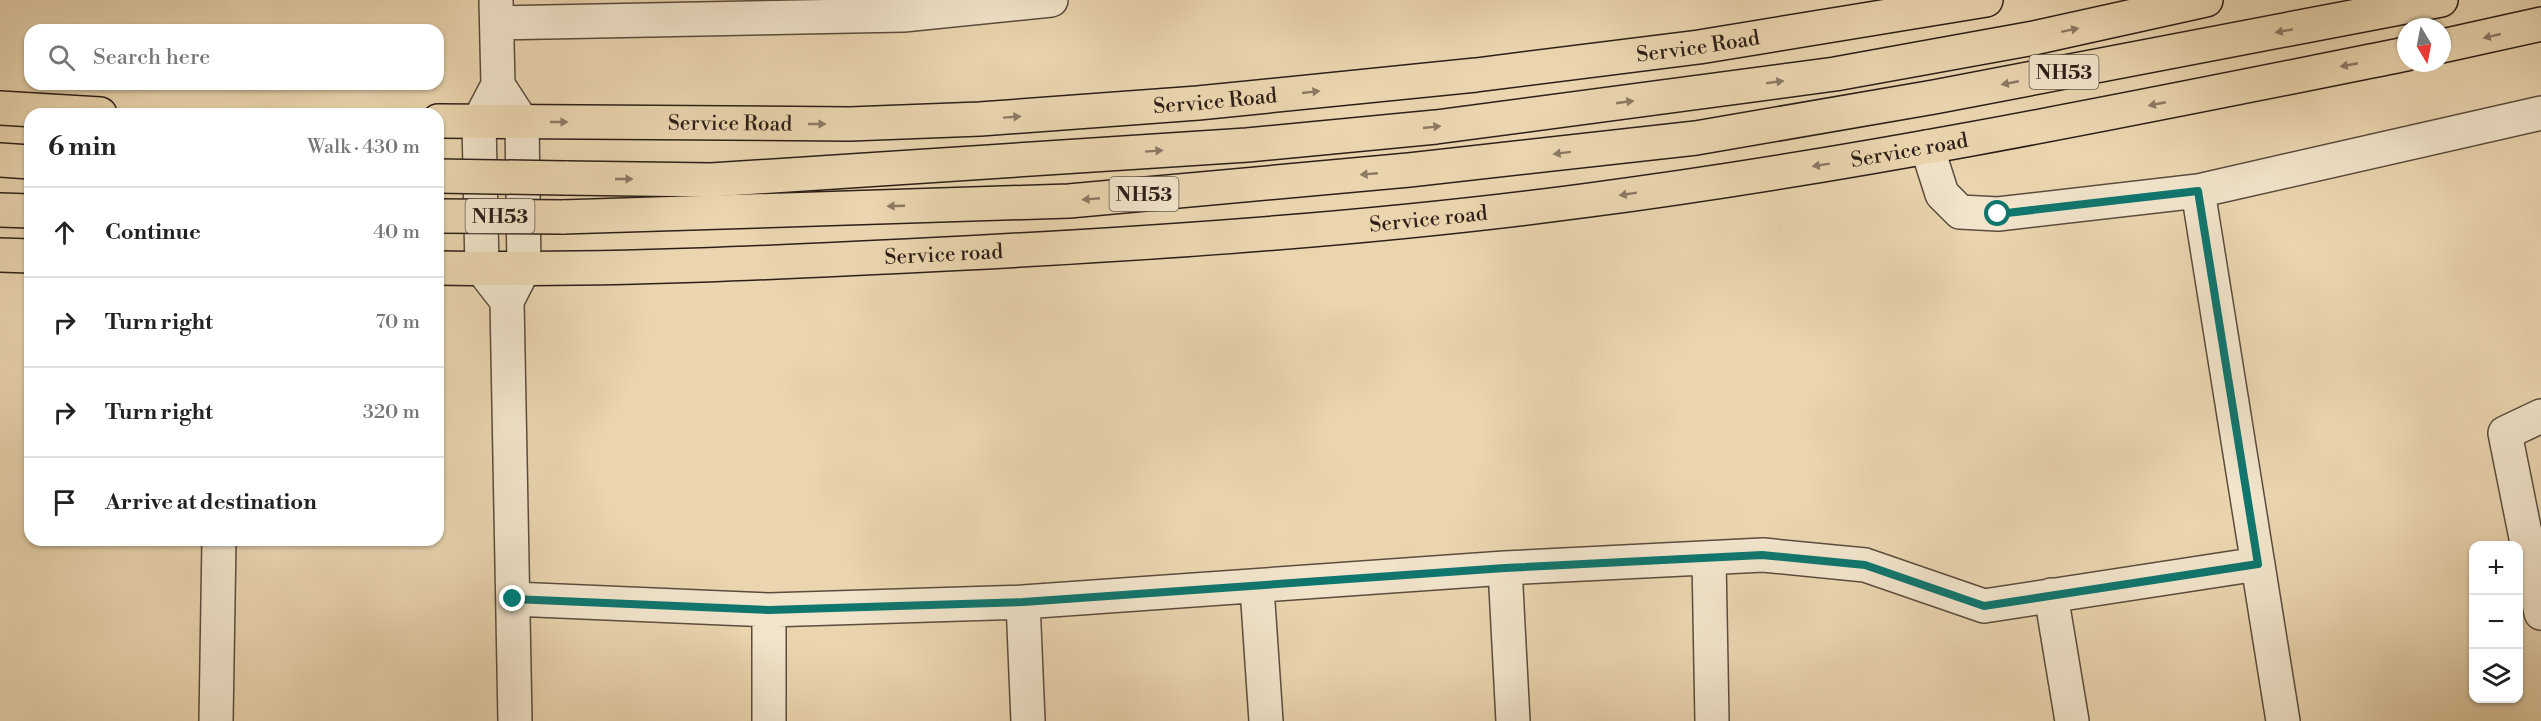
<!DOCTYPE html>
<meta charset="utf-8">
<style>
body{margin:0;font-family:"Libre Bodoni",serif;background:#f6f6f6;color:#222}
.controls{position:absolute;right:18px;bottom:18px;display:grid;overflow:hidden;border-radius:12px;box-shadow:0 2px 4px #0004}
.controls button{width:54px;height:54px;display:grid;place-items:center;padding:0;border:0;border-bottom:2px solid #e0e0e0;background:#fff;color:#222;font:30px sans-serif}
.compass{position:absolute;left:2397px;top:18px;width:54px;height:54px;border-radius:50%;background:#fff;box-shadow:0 2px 4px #0004;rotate:170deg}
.stop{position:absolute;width:18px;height:18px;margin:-14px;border:4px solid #0f766e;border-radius:50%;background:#fff}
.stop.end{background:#0f766e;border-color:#fff;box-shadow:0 2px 6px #0008}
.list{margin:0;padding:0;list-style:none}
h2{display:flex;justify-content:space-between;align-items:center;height:78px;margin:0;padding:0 24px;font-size:26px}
h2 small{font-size:20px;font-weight:400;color:#767676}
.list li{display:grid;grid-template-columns:39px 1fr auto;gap:18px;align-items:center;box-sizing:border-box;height:90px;padding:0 24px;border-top:2px solid #e0e0e0}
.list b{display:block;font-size:22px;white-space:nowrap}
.list em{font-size:20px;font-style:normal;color:#767676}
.icon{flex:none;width:33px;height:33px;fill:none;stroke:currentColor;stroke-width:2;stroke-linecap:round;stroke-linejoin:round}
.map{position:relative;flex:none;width:2541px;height:721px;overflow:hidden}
.search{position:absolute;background:#fff;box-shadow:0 2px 4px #0004;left:24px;top:24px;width:420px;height:66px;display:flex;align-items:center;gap:15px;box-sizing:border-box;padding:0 21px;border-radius:18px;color:#767676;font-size:22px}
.panel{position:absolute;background:#fff;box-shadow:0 2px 4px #0004;left:24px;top:108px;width:420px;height:438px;border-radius:18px}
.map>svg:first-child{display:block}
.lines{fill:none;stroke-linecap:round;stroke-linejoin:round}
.minor-casing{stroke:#5c4c3e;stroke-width:36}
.trunk-casing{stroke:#2d1f18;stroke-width:36}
.minor{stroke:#f1e4cb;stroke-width:33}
.trunk{stroke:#ead5af;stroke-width:33}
.trunk-bridge-casing{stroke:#2d1f18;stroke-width:36;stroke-linecap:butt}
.trunk-bridge{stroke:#ead5af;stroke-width:33}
.oneway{fill:#8c7a64}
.route{stroke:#0f766e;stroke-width:8}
.labels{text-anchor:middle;stroke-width:4.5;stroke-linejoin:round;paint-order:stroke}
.shield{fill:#f1e4cb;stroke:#685a4e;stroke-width:1.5}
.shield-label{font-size:20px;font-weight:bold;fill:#2d1f18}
.street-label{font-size:21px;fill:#2d1f18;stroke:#f1e4cb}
</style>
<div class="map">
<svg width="2541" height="721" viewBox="0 0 2541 721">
<rect width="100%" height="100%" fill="#ead5af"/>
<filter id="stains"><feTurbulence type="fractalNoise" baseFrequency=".00333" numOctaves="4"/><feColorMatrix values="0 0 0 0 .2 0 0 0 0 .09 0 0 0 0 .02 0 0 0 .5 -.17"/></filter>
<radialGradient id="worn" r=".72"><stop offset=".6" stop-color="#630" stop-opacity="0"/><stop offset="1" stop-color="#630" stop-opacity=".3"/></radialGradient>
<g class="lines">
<g class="minor-casing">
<path id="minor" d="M496 1 498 85 479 121 482 269 507 301 524 268 522 122 498 85
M497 23 903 15 1051 0
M1927 147 1942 194 1960 212 1998 214 2198 191 2541 113
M2198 191 2283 721
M507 301 515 721
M2541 416 2505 433 2541 613
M1709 559 1712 721
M1505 568 1513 721
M1257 588 1266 721
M2051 595 2072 721
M513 599 769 610 1023 602 1505 568 1763 555 1865 565 1984 606 2258 564
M1023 602 1028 721
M769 610V721
M216 721 219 540"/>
</g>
<g class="trunk-casing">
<g id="trunk">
<path d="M2442 46 2541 24"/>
<path d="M0 108 100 114"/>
<path id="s1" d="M438 121 850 124 980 119 1198 103 1476 75 1699 47 1986 0"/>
<path d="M0 160 30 162"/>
<path d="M565 178 711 180 1247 145 1436 127 1835 74 2034 38 2206 0"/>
<path d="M0 210 30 211"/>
<path d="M562 217 1069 201 1409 170 1696 138 1934 97 2441 0"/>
<path d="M0 255 30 256"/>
<path id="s2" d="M438 268C614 271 790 262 966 253 1172 242 1377 228 1582 201 1859 165 2132 109 2406 54"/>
</g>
</g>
<use href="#minor" class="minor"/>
<use href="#trunk" class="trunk"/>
<g class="trunk-bridge-casing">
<path id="trunk-bridge" d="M438 176 565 178
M438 216 562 217"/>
</g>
<use href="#trunk-bridge" class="trunk-bridge"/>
</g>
<defs><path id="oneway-solid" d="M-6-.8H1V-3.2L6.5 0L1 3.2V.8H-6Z" transform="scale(1.5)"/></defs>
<g class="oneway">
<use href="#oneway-solid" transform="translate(2070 30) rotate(-12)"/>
<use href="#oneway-solid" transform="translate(2284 31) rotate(169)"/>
<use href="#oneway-solid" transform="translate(2492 36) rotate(167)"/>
<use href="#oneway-solid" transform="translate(2349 65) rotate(169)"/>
<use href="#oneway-solid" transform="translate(1775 82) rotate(-8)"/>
<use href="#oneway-solid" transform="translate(2010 83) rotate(169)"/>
<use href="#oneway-solid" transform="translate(1311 92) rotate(-6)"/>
<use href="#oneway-solid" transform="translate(1625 102) rotate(-8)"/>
<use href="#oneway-solid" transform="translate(2157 104) rotate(169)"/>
<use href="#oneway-solid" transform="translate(1012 117) rotate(-4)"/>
<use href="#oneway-solid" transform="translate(559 122)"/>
<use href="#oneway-solid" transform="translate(817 124)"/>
<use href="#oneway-solid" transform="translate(1432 127) rotate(-6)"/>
<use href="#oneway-solid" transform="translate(1154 151) rotate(-4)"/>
<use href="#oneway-solid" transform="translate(1562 153) rotate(173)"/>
<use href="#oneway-solid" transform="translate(1821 165) rotate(171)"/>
<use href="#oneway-solid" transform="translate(1369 174) rotate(175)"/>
<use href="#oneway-solid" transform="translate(624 179)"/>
<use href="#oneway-solid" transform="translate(1628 194) rotate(171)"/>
<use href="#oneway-solid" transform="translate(1091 199) rotate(175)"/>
<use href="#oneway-solid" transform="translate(896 206) rotate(178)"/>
</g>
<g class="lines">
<path class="route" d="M513 599 769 610 1023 602 1505 568 1762 555 1865 565 1984 606 2258 564 2198 191 1998 214"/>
</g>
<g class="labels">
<g class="shield">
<rect x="2029.5" y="55" width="69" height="34" rx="4.5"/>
<rect x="1109.5" y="177" width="69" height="34" rx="4.5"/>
<rect x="465.5" y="199" width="69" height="34" rx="4.5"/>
</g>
<g class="shield-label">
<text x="2064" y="79">NH53</text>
<text x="1144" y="201">NH53</text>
<text x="500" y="223">NH53</text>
</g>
<g class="street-label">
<text dy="7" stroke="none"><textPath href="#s1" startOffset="1264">Service Road</textPath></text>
<text dy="7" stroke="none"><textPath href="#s1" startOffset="778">Service Road</textPath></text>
<text dy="7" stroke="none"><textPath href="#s1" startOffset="292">Service Road</textPath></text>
<text dy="7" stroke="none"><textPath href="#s2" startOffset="1478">Service road</textPath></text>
<text dy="7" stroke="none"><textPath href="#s2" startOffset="992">Service road</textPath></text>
<text dy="7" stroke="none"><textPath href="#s2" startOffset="506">Service road</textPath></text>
</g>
</g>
<rect width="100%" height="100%" filter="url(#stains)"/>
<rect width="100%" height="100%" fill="url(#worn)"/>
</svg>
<div class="controls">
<button>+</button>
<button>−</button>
<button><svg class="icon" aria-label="layers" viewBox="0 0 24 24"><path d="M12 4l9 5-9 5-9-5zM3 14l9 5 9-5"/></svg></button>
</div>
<svg class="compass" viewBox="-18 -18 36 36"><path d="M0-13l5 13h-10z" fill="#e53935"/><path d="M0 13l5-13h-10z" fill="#767676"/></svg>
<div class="stop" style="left:1998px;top:214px"></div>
<div class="stop end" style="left:513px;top:599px"></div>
<div class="search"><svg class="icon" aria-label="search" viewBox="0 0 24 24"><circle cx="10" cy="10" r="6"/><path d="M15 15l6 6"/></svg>Search here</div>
<section class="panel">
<h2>6 min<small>Walk · 430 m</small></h2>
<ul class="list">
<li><svg class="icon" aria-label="ahead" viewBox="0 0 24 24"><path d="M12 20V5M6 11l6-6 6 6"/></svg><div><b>Continue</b></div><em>40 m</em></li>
<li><svg class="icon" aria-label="right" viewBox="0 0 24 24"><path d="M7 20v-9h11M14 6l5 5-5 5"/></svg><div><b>Turn right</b></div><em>70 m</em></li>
<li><svg class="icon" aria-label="right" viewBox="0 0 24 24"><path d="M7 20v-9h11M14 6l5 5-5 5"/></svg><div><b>Turn right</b></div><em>320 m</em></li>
<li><svg class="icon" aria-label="arrive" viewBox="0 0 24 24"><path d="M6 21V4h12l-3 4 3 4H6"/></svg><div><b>Arrive at destination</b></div></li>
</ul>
</section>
</div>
